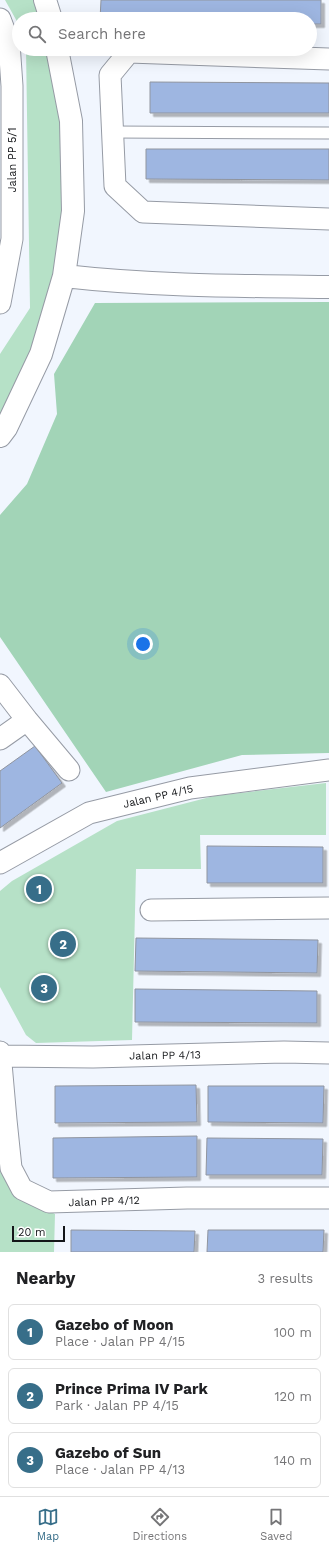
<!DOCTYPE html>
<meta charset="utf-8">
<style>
body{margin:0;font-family:"Work Sans",sans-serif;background:#f2f2f2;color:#202124}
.scale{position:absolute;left:12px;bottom:10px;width:53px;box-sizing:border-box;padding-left:4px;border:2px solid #141619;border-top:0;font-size:11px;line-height:14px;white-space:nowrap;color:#141619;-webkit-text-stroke:3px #fff;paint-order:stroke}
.you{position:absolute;left:143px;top:644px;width:14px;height:14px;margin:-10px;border:3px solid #fff;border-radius:50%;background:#1a73e8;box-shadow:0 0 0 6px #1a73e833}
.badge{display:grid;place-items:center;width:26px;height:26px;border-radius:50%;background:#376e89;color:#fff;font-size:13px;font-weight:700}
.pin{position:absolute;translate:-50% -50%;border:2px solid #fff;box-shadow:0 1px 4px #0006}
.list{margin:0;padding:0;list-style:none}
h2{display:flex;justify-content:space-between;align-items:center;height:52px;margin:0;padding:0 16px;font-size:17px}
h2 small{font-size:13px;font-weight:400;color:#757577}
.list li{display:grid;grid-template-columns:26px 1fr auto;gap:12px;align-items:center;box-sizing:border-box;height:56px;margin:0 8px 8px;padding:0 8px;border:1px solid #e0e0e0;border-radius:6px}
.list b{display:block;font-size:15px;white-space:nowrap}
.list p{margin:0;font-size:13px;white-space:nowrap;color:#757577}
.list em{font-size:13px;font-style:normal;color:#757577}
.icon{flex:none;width:22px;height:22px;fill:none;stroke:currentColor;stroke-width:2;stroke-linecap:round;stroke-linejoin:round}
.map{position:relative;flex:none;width:329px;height:1252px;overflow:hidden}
.search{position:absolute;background:#fff;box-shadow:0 4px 16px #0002;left:12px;right:12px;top:12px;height:44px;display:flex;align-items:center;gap:10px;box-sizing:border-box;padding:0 14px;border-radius:22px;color:#757577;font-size:15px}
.sheet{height:244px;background:#fff}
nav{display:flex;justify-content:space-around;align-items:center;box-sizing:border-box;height:56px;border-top:1px solid #e0e0e0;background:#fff;font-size:11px;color:#757577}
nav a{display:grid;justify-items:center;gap:2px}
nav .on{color:#376e89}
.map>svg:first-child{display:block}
.green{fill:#b6e1c7}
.forest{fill:#a2d4b7}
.building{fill:#9eb6e1;stroke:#90959f;filter:url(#shadow)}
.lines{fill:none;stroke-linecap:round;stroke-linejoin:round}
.lane-casing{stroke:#969ba5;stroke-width:13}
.street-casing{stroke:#969ba5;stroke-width:23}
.secondary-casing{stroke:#969ba5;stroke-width:24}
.lane{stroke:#fff;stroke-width:11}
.street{stroke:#fff;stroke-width:21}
.secondary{stroke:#fff;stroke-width:22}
.labels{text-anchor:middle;stroke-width:4;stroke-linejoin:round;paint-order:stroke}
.street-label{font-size:11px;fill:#141619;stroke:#fff}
</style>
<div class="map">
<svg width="329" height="1252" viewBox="0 0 329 1252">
<defs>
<filter id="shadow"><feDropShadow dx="3.5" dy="3.5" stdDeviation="0" flood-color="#0004"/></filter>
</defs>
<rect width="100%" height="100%" fill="#f1f6fe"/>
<path class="green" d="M5 0H37L43 19H19V25Z
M26 49H49L63 125 64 215 53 278 35 351 0 424V354L30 308Z
M326 783V835H200L201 869H136L132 1040 36 1043 26 1035 0 987V891L12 881 117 821 214 796Z
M0 1122 21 1197 55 1214 54 1252H0Z"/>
<path class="forest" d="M329 302V753L242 755 106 792 0 637V515L27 484 57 414 54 374 95 303Z"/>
<path class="building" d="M101 0H321V24H310V19H100Z
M150 82 329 83V113H150Z
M146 149H329V180L146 179Z
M35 746 62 783 0 828V771Z
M207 846 323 847V883H207Z
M37 879 49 889 38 898 29 888Z
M136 938 318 940 317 973 135 971Z
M43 979 54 989 46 998 34 987Z
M135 989 317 991V1023L135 1022Z
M196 1085 197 1122 55 1123V1086Z
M208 1086H324L323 1123 208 1122Z
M197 1136V1177L53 1178V1138Z
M207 1138 323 1139 322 1175H206Z
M71 1230 195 1231 194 1252H71Z
M208 1230H324L323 1252H207Z"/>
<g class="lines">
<g class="lane-casing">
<path id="lane" d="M112 132 329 133"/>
</g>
<g class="street-casing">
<path id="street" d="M0 19 9 43 12 86V239L0 303
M329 59 129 52 110 75 115 186 143 212 329 219
M0 685 27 720 69 770
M0 739 27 720
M0 863 89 813 190 788 329 770
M151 910 329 908
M0 1052 6 1120 11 1168 22 1189 49 1202 187 1198H329
M1 1056 93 1057 284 1052 329 1053"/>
</g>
<g class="secondary-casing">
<path id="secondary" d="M45 0 51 19
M64 276C152 286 241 286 329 287
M0 436 6 428 41 354 64 276 73 211 71 121 57 49"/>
</g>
<use href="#lane" class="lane"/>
<use href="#street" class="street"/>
<use href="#secondary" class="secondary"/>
</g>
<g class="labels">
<g class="street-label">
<text transform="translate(12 160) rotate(-90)" y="4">Jalan PP 5/1</text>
<text transform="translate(158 796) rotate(-13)" y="4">Jalan PP 4/15</text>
<text transform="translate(165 1055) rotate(-1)" y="4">Jalan PP 4/13</text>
<text transform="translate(104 1201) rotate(-2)" y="4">Jalan PP 4/12</text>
</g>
</g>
</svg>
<div class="scale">20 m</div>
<div class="you"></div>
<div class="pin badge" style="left:39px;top:889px">1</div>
<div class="pin badge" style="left:63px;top:944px">2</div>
<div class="pin badge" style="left:44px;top:988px">3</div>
<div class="search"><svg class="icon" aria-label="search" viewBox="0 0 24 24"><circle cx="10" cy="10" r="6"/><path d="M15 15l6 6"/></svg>Search here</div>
</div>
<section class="sheet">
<h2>Nearby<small>3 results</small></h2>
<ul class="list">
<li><span class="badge">1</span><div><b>Gazebo of Moon</b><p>Place · Jalan PP 4/15</p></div><em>100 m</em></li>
<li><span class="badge">2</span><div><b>Prince Prima IV Park</b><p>Park · Jalan PP 4/15</p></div><em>120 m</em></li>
<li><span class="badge">3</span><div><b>Gazebo of Sun</b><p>Place · Jalan PP 4/13</p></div><em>140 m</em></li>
</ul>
</section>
<nav>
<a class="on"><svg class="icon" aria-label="map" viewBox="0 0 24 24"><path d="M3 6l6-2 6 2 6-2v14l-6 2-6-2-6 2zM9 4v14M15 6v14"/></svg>Map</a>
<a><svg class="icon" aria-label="directions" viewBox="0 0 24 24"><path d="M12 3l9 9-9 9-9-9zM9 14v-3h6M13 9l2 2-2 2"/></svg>Directions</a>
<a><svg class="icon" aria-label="saved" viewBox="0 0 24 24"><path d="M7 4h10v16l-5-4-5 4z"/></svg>Saved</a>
</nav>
